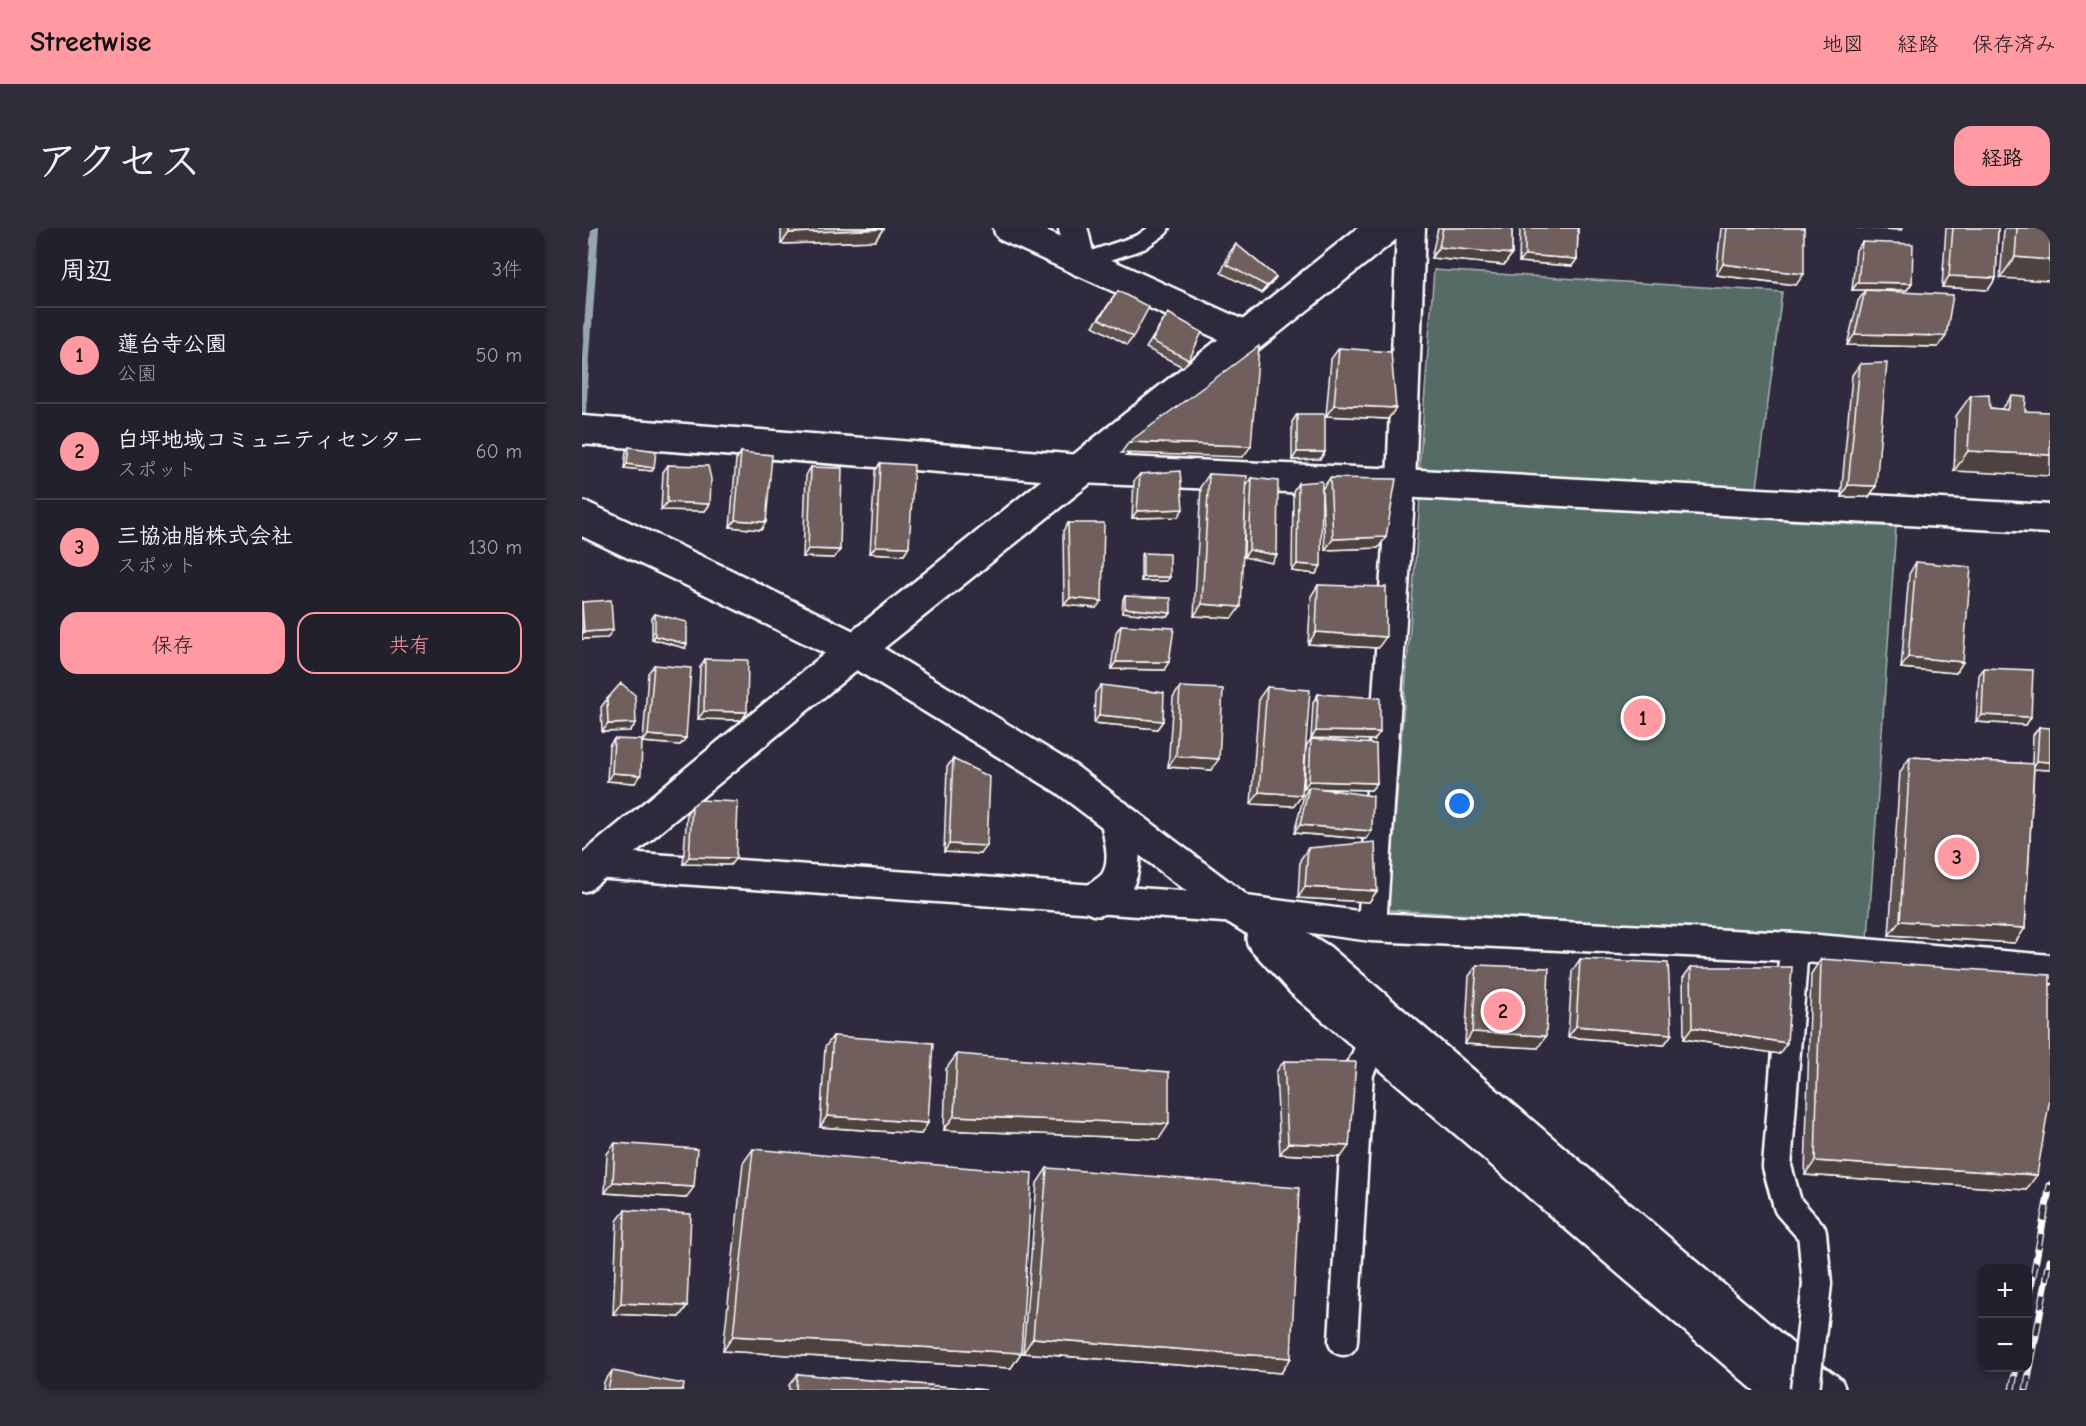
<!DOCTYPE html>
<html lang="ja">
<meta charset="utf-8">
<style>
body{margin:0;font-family:"Comic Neue","Klee One",sans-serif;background:#2f2d3a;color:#f1f3f6}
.controls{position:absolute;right:18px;bottom:18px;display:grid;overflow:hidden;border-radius:12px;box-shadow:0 3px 9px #0003}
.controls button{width:54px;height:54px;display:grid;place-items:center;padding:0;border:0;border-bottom:2px solid #403e4a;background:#23202e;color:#f1f3f6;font:30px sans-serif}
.you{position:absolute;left:878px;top:576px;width:21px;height:21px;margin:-15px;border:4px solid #fff;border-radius:50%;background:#1a73e8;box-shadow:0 0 0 9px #1a73e833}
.badge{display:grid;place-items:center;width:39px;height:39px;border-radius:50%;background:#ff9aa2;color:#111;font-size:20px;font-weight:700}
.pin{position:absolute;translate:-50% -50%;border:3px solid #fff;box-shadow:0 2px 6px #0006}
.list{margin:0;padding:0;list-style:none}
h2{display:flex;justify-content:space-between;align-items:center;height:78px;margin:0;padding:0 24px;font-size:26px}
h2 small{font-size:20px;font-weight:400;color:#a3a3aa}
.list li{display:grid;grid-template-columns:39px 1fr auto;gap:18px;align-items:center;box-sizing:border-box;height:96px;padding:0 24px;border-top:2px solid #403e4a}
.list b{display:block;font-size:22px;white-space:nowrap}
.list p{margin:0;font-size:20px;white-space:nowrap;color:#a3a3aa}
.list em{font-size:20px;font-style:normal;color:#a3a3aa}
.actions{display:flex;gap:12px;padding:18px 24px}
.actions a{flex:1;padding:14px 0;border:2px solid #ff9aa2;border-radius:18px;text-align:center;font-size:21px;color:#ff9aa2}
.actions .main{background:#ff9aa2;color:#111}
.map{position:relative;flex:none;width:1468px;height:1162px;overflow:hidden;border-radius:18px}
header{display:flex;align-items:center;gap:36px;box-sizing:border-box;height:84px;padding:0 30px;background:#ff9aa2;color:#111}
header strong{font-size:28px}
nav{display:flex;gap:33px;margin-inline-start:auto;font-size:21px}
.intro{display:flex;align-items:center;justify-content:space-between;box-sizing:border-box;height:144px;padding:0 36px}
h1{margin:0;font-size:42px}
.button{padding:15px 27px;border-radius:18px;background:#ff9aa2;color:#111;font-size:21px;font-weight:700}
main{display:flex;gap:36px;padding:0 36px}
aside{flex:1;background:#23202e;border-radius:18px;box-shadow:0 3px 9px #0003}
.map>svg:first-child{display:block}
.green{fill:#566b66;stroke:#aab5b2;stroke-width:1.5}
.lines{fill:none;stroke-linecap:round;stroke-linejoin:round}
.stream{stroke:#96a5af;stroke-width:8}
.service-casing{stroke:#fff;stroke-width:20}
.minor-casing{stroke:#fff;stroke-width:33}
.tertiary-casing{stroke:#fff;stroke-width:38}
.service{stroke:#2f2a3d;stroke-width:15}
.minor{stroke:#2f2a3d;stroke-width:28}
.tertiary{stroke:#2f2a3d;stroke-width:33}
.rail-casing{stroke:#fff;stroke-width:7}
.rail{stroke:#2f2a3d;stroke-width:4.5;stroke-dasharray:14;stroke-linecap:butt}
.minor-bridge-casing{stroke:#fff;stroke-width:33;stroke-linecap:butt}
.minor-bridge{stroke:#2f2a3d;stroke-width:28}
.wall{fill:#5f5250;stroke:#fff;stroke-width:1.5}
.shaded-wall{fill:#4e4241;stroke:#fff;stroke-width:1.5}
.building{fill:#6f5f5d;stroke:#fff;stroke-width:1.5}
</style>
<header>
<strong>Streetwise</strong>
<nav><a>地図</a><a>経路</a><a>保存済み</a></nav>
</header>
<div class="intro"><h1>アクセス</h1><a class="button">経路</a></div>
<main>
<aside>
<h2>周辺<small>3件</small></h2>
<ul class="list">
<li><span class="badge">1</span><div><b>蓮台寺公園</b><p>公園</p></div><em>50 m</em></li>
<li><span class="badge">2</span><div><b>白坪地域コミュニティセンター</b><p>スポット</p></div><em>60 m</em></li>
<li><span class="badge">3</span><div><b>三協油脂株式会社</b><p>スポット</p></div><em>130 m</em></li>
</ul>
<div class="actions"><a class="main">保存</a><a>共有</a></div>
</aside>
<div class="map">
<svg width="1468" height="1162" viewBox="0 0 1468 1162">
<rect width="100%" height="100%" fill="#2f2a3d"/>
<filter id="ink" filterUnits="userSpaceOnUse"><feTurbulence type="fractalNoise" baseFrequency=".0167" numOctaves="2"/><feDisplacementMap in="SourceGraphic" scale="12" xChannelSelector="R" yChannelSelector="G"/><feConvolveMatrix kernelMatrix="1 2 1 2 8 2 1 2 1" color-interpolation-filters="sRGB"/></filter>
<g filter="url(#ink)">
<path class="green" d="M852 42 1200 64 1175 260 837 243Z
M838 271 1314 299 1286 710 806 682Z"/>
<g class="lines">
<path class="stream" d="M0 185 13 0"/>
<g class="service-casing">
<path id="service" d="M502 33 559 14 579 0"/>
</g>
<g class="minor-casing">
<path id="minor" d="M426 0 665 109
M491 0 499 34
M0 202 497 241 819 255 1468 291
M13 636 656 681 790 699 1212 719 1468 741
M790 699 819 255 829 0
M1212 719 1195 939 1206 978 1230 1005 1235 1056
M761 1113 777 844 791 814"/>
</g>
<g class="tertiary-casing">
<path id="tertiary" d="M0 290 142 357 273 422 484 551 656 681 738 732 1208 1135 1246 1162
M0 647 273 422 802 0
M515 671C521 666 530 661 534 655 547 635 539 609 534 588
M681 710 720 753 1197 1162"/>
</g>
<use href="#service" class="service"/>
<use href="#minor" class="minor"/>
<use href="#tertiary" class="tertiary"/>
<g class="rail-casing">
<path id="rail" d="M1446 1075 1468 957
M1430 1162 1434 1140
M1444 1162 1468 1032"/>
</g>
<use href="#rail" class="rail"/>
<g class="minor-bridge-casing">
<path id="minor-bridge" d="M1223 1162 1235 1056"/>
</g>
<use href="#minor-bridge" class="minor-bridge"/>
</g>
<path class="wall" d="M199 0H301V1L293 13 199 16Z
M856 0H930V26L922 37 849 30Z
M938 0H996L995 31 990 38 937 34Z
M1139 0H1222L1214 57 1134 47Z
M1364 0H1416L1414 50 1406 62 1360 59Z
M1423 0H1468L1418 50 1422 2Z
M1280 14 1330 55 1325 62H1270L1274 22Z
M654 16 694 49 689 56 679 65 639 45 648 24Z
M1283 62 1364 108 1356 119 1265 117 1276 73Z
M536 63 551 109 545 117 511 98Z
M586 85 607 132 601 139 564 120Z
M757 120 814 180 806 191 744 188 749 131Z
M1278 136 1294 258 1287 269H1259L1270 147Z
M1389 167 1408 180 1420 181 1430 168 1443 183 1372 243 1374 188Z
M715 186 743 224 738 231 710 232V194Z
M47 219 72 240 70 243 42 240 44 223Z
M159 224 184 294 179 302 148 299 154 232Z
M298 235 327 319 322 327 288 325 293 243Z
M86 237 128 276 123 283 79 282 81 244Z
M229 239 258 322 252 330 221 329 224 247Z
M558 246 596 289 550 290 552 253Z
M627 246 665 257 670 250 695 327 690 335 662 329 663 283 650 390 612 388 619 258Z
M748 250 804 309 796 320 743 322 740 261Z
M716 255 734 346 710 343 711 263Z
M486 295 514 380 482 377 481 303Z
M561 325 585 353H559V328Z
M1334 334 1381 434 1374 445 1319 440 1327 346Z
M736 357 796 420 726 416 729 368Z
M543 368 589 385 586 389 540 384 541 371Z
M0 374 25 410 0 411Z
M73 386 103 420 70 411V390Z
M539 397 582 442 529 441 534 404Z
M123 431 160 492 116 491 118 439Z
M72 437 104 510 98 517 61 514 66 445Z
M1402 440 1449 489 1444 497 1394 494 1397 447Z
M519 457 581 493 575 501 512 495 513 465Z
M598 459 629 542 586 539 591 470Z
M685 459 724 518 729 511 795 555 789 562 739 561 784 611 712 605 722 567 726 560H722L724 518 720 567 712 578 669 576 677 470Z
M736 466 792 512 729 510 731 474Z
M25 471 54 495 48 503 20 504 19 479Z
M1457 499 1468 542 1452 541 1443 700 1433 715 1307 707 1318 544 1328 529 1450 536 1451 507Z
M32 511 59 547 53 555 25 553 27 518Z
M371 531 399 626 362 624 365 539Z
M110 578 154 630 148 637 101 636 105 585Z
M726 620 795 663 787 674 716 670 718 632Z
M998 731 1090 806 1082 817 986 809 990 743Z
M1239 731 1444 962 1223 947 1229 746Z
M895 737 956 820 883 816 887 748Z
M1109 739 1197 826 1102 811 1101 750Z
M251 808 346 895 339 906 238 899 243 819Z
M375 826 577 911 362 902 364 841Z
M702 833 759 929 698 926 694 844Z
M33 915 104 970 23 965 25 926Z
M171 921 439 1125 429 1140 141 1123 161 935Z
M465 940 709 1130 699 1145 441 1125 455 955Z
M43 982 105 1078 97 1089 31 1086 35 993Z
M30 1143 101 1162H21L22 1154Z
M215 1146 404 1162H207V1157Z"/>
<path class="shaded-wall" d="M1274 0H1321L1320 2Z
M301 1 293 13 199 16 207 5Z
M857 19 930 26 922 37 849 30Z
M943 27 995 31 990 38 937 34Z
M1433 29 1468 32V53L1418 50Z
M1141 36 1222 46 1214 57 1134 47Z
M1367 48 1414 50 1406 62 1360 59Z
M694 49 689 56 679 65 685 58Z
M1276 54 1330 55 1325 62H1270Z
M1273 106 1364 108 1356 119 1265 117Z
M752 177 814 180 806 191 744 188Z
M547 214 669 218 661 229 539 225Z
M1386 223 1468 227V248L1372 243Z
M715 224H743L738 231 710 232Z
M45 236 72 240 70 243 42 240Z
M1266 257 1294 258 1287 269H1259Z
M85 274 128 276 123 283 79 282Z
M601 281 596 289 550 290 555 283Z
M153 292 184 294 179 302 148 299Z
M804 309 796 320 743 322 751 311Z
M294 318 327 319 322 327 288 325Z
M226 321 258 322 252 330 221 329Z
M667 322 695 327 690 335 662 329Z
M715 336 739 338 734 346 710 343Z
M561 349H588L585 353H559Z
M488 370 520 373 514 380 482 377Z
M620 376 658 379 650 390 612 388Z
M543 380 589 385 586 389 540 384Z
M31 402 25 410 0 411V406L2 404Z
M734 404 804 409 796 420 726 416Z
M73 408 105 416 103 420 70 411Z
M1326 429 1381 434 1374 445 1319 440Z
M534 434H587L582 442 529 441Z
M122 483 165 484 160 492 116 491Z
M517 487 581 493 575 501 512 495Z
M1400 487 1449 489 1444 497 1394 494Z
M54 495 48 503 20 504 26 496Z
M734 503 798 504 792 512 729 510Z
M66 507 104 510 98 517 61 514Z
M594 528 637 531 629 542 586 539Z
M1455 533 1468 534V542L1450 541Z
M30 545 59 547 53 555 25 553Z
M727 553 795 555 789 562 722 560Z
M677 564 720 567 712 578 669 576Z
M718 597 790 603 784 611 712 605Z
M367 616 405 618 399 626 362 624Z
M107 629 154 630 148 637 101 636Z
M723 659 795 663 787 674 716 670Z
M1318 693 1443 700 1433 715 1307 707Z
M994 798 1090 806 1082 817 986 809Z
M1110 800 1205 815 1197 826 1102 811Z
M890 804 964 808 956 820 883 816Z
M245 888 346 895 339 906 238 899Z
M372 888 587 896 577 911 362 902Z
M706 915 767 918 759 929 698 926Z
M1233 933 1455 947 1444 962 1223 947Z
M31 954 112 959 104 970 23 965Z
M39 1075 105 1078 97 1089 31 1086Z
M151 1108 439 1125 429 1140 141 1123Z
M451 1110 709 1130 699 1145 441 1125Z"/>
<path class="building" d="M207 0H301V1L207 5Z
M861 0H930V26L857 19Z
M943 0H996L995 31 943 27Z
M1145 0H1222V46L1141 36Z
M1371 0H1416L1414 50 1367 48Z
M1435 0H1468V32L1433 29Z
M1280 14 1331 16 1330 55 1276 54Z
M654 16 694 49 685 58 645 37Z
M1283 62 1371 67 1364 108 1273 106Z
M536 63 567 79 551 109 517 91Z
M586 85 620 104 607 132 570 113Z
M677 118 669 218 547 214Z
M757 120 809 124 814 180 752 177Z
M1305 135 1294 258 1266 257 1278 136Z
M1407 166 1408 180 1426 182 1430 168 1444 169 1443 183 1468 184V227L1386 223 1389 167Z
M715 186H743V224H715Z
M47 219 74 223 72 240 45 236Z
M159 224 190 227 184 294 153 292Z
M298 235 332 237 327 319 294 318Z
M86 237 126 238 129 251 128 276 85 274Z
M229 239 260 240 258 322 226 321Z
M598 243 601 281 555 283 558 246Z
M627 246 665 248 658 379 620 376Z
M670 250 696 253 695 327 667 322Z
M748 250 814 251 804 309 751 311Z
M740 253 739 338 715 336 716 255Z
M486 295H522L520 373 488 370Z
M561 325 588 326V349H561Z
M1334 334 1389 339 1381 434 1326 429Z
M736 357 804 359V409L734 404Z
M543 368 589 370V385L543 380Z
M29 372 31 402 2 404 0 374Z
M73 386 105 394V416L73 408Z
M539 397 592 400 587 434H534Z
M123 431 166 432 165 484 122 483Z
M72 437 109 440 104 510 66 507Z
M1402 440 1451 442 1449 489 1400 487Z
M39 455 53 467 54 495 26 496 25 471Z
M519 457 582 465 581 493 517 487Z
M598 459 641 461 637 531 594 528Z
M685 459 728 462 720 567 677 564Z
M736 466 798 470V504L734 503Z
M1457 499 1468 500V534L1455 533Z
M32 511 60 512 59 547 30 545Z
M729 511 794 516 795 555 727 553Z
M1328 529 1452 536 1443 700 1318 693Z
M371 531 408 549 405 618 367 616Z
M727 559 791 568 790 603 718 597Z
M118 572 156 574 154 630 107 629 110 578Z
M793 614 795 663 723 659 726 620Z
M998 731 1086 735 1090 806 994 798Z
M1239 731 1468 747V870L1455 947 1233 933Z
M895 737 967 740 964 808 890 804Z
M1109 739H1210L1205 815 1110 800Z
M251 808 351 815 346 895 245 888Z
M375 826 587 844V896L372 888Z
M702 833 774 834 767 918 706 915Z
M33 915 115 921 112 959 31 954Z
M171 921 450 945 439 1125 151 1108Z
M465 940 717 960 709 1130 451 1110Z
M43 982 109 986 105 1078 39 1075Z
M30 1143 102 1156 101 1162H26Z
M215 1146 404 1162H214Z"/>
</g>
</svg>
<div class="controls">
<button>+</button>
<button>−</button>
</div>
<div class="you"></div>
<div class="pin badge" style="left:1061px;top:490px">1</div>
<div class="pin badge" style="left:921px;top:783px">2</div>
<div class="pin badge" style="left:1375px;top:629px">3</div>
</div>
</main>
